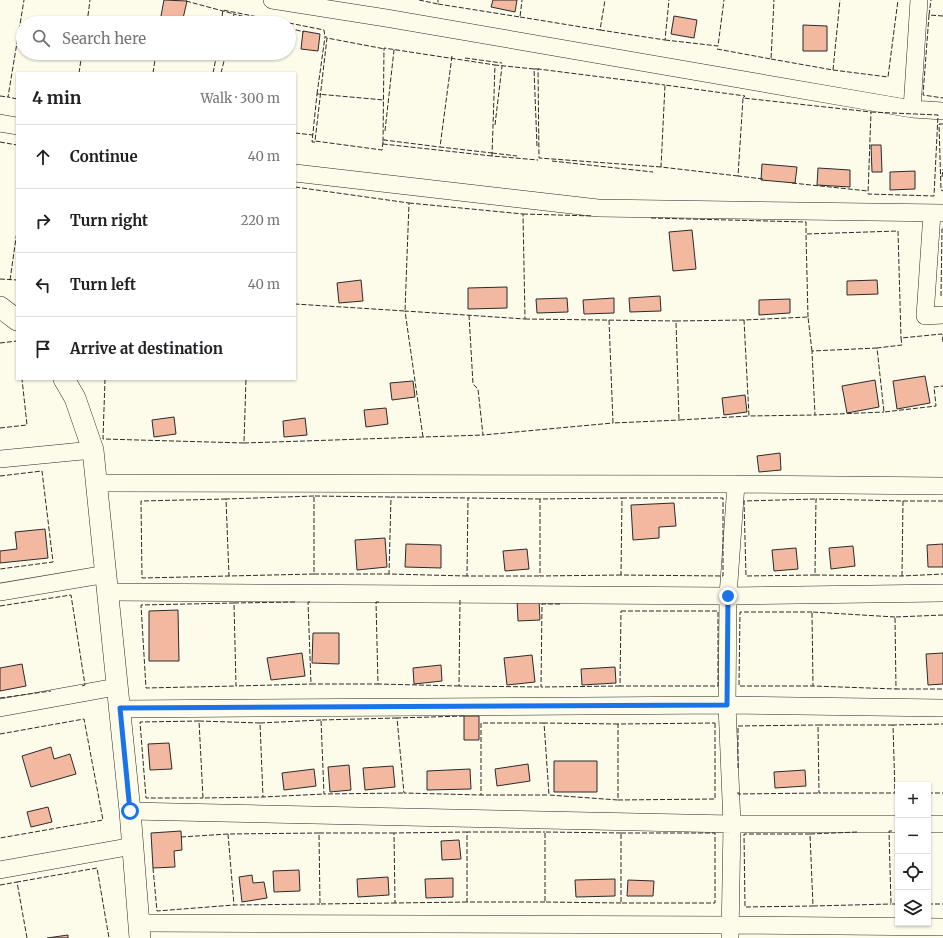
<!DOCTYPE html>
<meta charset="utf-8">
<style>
body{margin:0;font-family:Merriweather,serif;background:#f2f2f2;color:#202124}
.controls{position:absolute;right:12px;bottom:12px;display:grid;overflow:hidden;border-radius:0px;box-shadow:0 1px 3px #0004}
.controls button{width:36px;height:36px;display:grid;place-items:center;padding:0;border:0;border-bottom:1px solid #e0e0e0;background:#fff;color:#202124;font:20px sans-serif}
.stop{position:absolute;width:12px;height:12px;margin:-9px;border:3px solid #1a73e8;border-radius:50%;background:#fff}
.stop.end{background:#1a73e8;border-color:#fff;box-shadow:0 1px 4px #0008}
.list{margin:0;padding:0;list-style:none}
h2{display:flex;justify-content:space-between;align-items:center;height:52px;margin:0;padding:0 16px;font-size:17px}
h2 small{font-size:13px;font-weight:400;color:#757577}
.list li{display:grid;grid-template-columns:26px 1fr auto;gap:12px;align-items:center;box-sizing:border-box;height:64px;padding:0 16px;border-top:1px solid #e0e0e0}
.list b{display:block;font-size:15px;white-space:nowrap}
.list em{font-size:13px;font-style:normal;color:#757577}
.icon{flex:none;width:22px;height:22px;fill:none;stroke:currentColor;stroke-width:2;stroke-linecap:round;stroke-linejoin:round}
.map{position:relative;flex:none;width:943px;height:938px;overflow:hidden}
.search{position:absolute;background:#fff;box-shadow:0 1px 3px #0004;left:16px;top:16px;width:280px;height:44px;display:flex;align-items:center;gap:10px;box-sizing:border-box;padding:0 14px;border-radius:22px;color:#757577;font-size:15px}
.panel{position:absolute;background:#fff;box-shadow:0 1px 3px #0004;left:16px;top:72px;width:280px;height:308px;border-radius:0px}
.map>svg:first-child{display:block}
.building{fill:#f2b8a0;stroke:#2b2b2b}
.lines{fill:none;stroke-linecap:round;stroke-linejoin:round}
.minor-casing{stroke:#2b2b2b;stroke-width:18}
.tertiary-casing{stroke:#2b2b2b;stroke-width:22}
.minor{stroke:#fdfbea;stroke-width:17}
.tertiary{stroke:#fdfbea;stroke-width:21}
.fence{stroke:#2b2b2b;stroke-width:1;stroke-dasharray:5 2;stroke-linecap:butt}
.route{stroke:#1a73e8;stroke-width:5}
</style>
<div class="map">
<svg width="943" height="938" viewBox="0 0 943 938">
<rect width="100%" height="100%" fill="#fdfbea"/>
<path class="building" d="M164 0 187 1 182 23H170L160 21Z
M493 0H517L515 12 491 7Z
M674 16 697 20 694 38 671 34Z
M803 25 827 26V51H803Z
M303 31 320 34 318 51 301 49Z
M871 145H881L882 172H872Z
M762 164 797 167 795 183 761 180Z
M818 168 850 170V187L817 185Z
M915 171V189L890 190V172Z
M692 230 696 269 673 271 669 232Z
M361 280 363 301 339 303 337 283Z
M877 280 878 294 847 295V281Z
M507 287V308L468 309V288Z
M660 296 661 311 630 312 629 298Z
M567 298 568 312 537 313 536 299Z
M614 298V313L584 314 583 300Z
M790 299V313L759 315V300Z
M925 376 930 403 897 409 893 381Z
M875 380 879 407 847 413 842 386Z
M413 381 415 397 392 400 390 383Z
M745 395 747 412 724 415 722 398Z
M386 408 388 424 366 427 364 410Z
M174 417 176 434 154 437 152 420Z
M305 418 307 435 284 437 283 421Z
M780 453 781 470 759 472 757 456Z
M674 503 676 526 659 527V538L633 540 631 505Z
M45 529 48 558 0 563V551L17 549 15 532Z
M385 538 387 567 357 570 355 540Z
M406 544 441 545V568L405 567Z
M943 544V567H928L927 545Z
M853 546 855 566 831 569 829 548Z
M796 548 798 569 774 571 772 550Z
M527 549 529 569 505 571 503 551Z
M539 599 540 620 518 621 517 600Z
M178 610 179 661H149V611Z
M313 633H339V664L312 663Z
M302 653 305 676 271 680 267 658Z
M943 653V684L928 685 926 654Z
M532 655 535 682 507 685 504 658Z
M22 664 26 686 0 691V668Z
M441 665 442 681 414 684 413 668Z
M615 667 616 683 582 685 581 669Z
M464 716H479V740H464Z
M169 743 172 769 150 770 148 744Z
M51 747 54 759 70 754 76 774 31 787 22 756Z
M554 761H597V792H554Z
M528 764 530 781 497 786 495 769Z
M349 765 351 790 330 792 328 767Z
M393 766 395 787 365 790 363 768Z
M314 769 316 786 284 790 282 773Z
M470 769 471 789 427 790V771Z
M805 770 806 786 775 788 774 772Z
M48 807 52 822 31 827 27 812Z
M181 831 182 850 174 851 175 867 153 868 151 833Z
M459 840 461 859 442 860 441 841Z
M299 870 300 891 274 892 273 871Z
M252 875 253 883 264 882 267 898 242 902 239 877Z
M388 877 389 895 358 897 357 879Z
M453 878V897L426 898 425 879Z
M615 879V896L576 897 575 880Z
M628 880 654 881 653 896H627Z
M68 935V938H47Z"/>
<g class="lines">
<g class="minor-casing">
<path id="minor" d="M272 0 386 18 912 109 943 111
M912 109 919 0
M0 123 17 126
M295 173 598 208 943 213
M932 213 925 316 943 315
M0 459 93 450
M97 483 736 484 943 486
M0 592 107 574
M109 592 728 596 943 593
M0 708 116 687
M120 709 727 705 943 708
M130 811 732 824H898
M928 824H943
M0 870 133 846
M139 923 731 925 943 927
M730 938 732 824 727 705 728 596 736 484"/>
</g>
<g class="tertiary-casing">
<path id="tertiary" d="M0 307 17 320
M64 379 75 398 93 450 130 811 140 938"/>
</g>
<use href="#minor" class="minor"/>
<use href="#tertiary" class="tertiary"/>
<path class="fence" d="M419 0 438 4V0
M186 1 234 14
M438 4 520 17 522 0
M929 15 931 0
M943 16 929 15 923 95 943 98
M520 17 600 30 605 0
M87 23 90 0
M221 23 223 10 288 23
M232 23 234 14 268 23
M289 23 324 30 325 37
M289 28 304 32
M600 30 665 40 669 0
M665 40 718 46 724 0
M717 49 771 59 774 0
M452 56 440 147 492 153
M465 58 502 63
M771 59 833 70 840 0
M534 69 495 65 492 156 538 160
M833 70 888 77 898 0
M79 73 82 53
M153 73 156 53
M213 73 217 53
M221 73 226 53
M317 94 325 37H327
M0 96 8 97
M17 99 8 97 24 0
M871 112 938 115 934 196 868 194Z
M943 124H939L941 190 943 191
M495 125 502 66
M385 131 394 50H397
M295 133 313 135
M384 139V140L440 147
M0 142 17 145
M315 142H312L317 94 384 100
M383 142 382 150 315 141 327 38 385 49
M537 146 534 69H539
M492 153 517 156
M492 156 383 144 384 48 495 65
M552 161 653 172
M661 167 539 158 538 69 665 85
M738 176 661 167 665 85 745 96 743 98
M942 177 943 169
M763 179 738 176 743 98 871 112
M792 183 868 191
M295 187 409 203 405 311 295 304
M409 203 523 214 525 319 405 311 423 437
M523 214 593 216
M651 218 806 222V234
M943 229H942L941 296H943
M0 279 17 280
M10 280 17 231
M295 304V320
M469 315 473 384 478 389 483 435 613 423
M808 317 806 234 898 231 901 338
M525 319 676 321
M609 320 613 423 680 420
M744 320 676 321 679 420 749 416
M943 342 942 334 901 338 902 345 877 348 884 412 936 406 934 387 943 386
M0 343 17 341
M877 348 812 351 815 415 884 412
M812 351 808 317 744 320 749 416 815 415
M105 379 103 439 244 443 246 379
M0 428 27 425 22 379
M244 443 483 435
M0 476 42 471 53 562 0 569
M622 498H723V576L621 575Z
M226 499 141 501 142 578 229 576
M540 499 468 498 467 576H540
M903 501H943
M314 574 229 576 226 499 314 496
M389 574H314V496L391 497
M621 575 540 576V499L622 498
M815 575 746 576 744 501 816 499
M467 576 389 574 391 497 468 498
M902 576 903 501 816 499 815 575 902 576 943 574
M460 600 459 686 541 687
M295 602 234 603 236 686 311 684
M310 602H308L311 684H378
M379 602H376L378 684 459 686
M234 603 141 605 146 688 236 686
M560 604H542L541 687 620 686
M0 606 71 595 85 685 82 686
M621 611H718V686H620Z
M812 612H740L739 686H813
M943 615 895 617 896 689H943
M895 617 812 612 813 686 896 689
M0 698 51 691
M464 716 397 718 404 793 481 795
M397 718 321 720 324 794 404 793
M321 720 260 723 263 797 324 794
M199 721 140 722 146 798H203
M260 723 199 721 203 798 263 797
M544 723H481V795H549
M715 723V799L618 800V724Z
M618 724 544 723 549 795 618 800
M893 725H818L819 793H895
M0 734 84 719 103 820 0 838
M738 768V726L818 725
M738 792V794L819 793
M898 793H895L893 725 943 724
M928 793H943
M892 831H889L891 904H898
M467 832 394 833 395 903 467 902
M857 832 810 834 813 906 891 904
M319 833 228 834 234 905 320 904
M394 833H319L320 904 395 903
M621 833H715V903H621Z
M810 834H744L745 907 813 906
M181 837 228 834
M153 868 157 911 234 905
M0 885 17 882
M545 902H467V832H545
M621 903 545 902V832L621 833
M928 904H943
M27 938 17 882 97 868 109 938"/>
</g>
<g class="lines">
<path class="route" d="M130 811 120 708 727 705 728 596"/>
</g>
</svg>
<div class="controls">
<button>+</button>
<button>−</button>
<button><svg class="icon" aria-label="locate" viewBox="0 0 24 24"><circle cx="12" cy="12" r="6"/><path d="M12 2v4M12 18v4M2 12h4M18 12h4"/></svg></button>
<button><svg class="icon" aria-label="layers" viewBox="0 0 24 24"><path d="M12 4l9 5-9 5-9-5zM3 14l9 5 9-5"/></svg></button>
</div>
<div class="stop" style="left:130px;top:811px"></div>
<div class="stop end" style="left:728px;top:596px"></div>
<div class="search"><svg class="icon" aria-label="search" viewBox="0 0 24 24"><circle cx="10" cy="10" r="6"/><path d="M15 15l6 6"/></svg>Search here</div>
<section class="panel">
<h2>4 min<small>Walk · 300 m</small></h2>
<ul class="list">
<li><svg class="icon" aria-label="ahead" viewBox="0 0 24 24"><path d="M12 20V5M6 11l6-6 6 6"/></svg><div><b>Continue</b></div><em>40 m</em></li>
<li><svg class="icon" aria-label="right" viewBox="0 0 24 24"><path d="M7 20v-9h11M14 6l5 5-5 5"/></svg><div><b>Turn right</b></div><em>220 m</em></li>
<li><svg class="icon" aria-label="left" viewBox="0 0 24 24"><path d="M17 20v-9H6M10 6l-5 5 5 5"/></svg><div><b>Turn left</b></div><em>40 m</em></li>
<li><svg class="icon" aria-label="arrive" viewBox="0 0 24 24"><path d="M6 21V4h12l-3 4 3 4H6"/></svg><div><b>Arrive at destination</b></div></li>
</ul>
</section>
</div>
